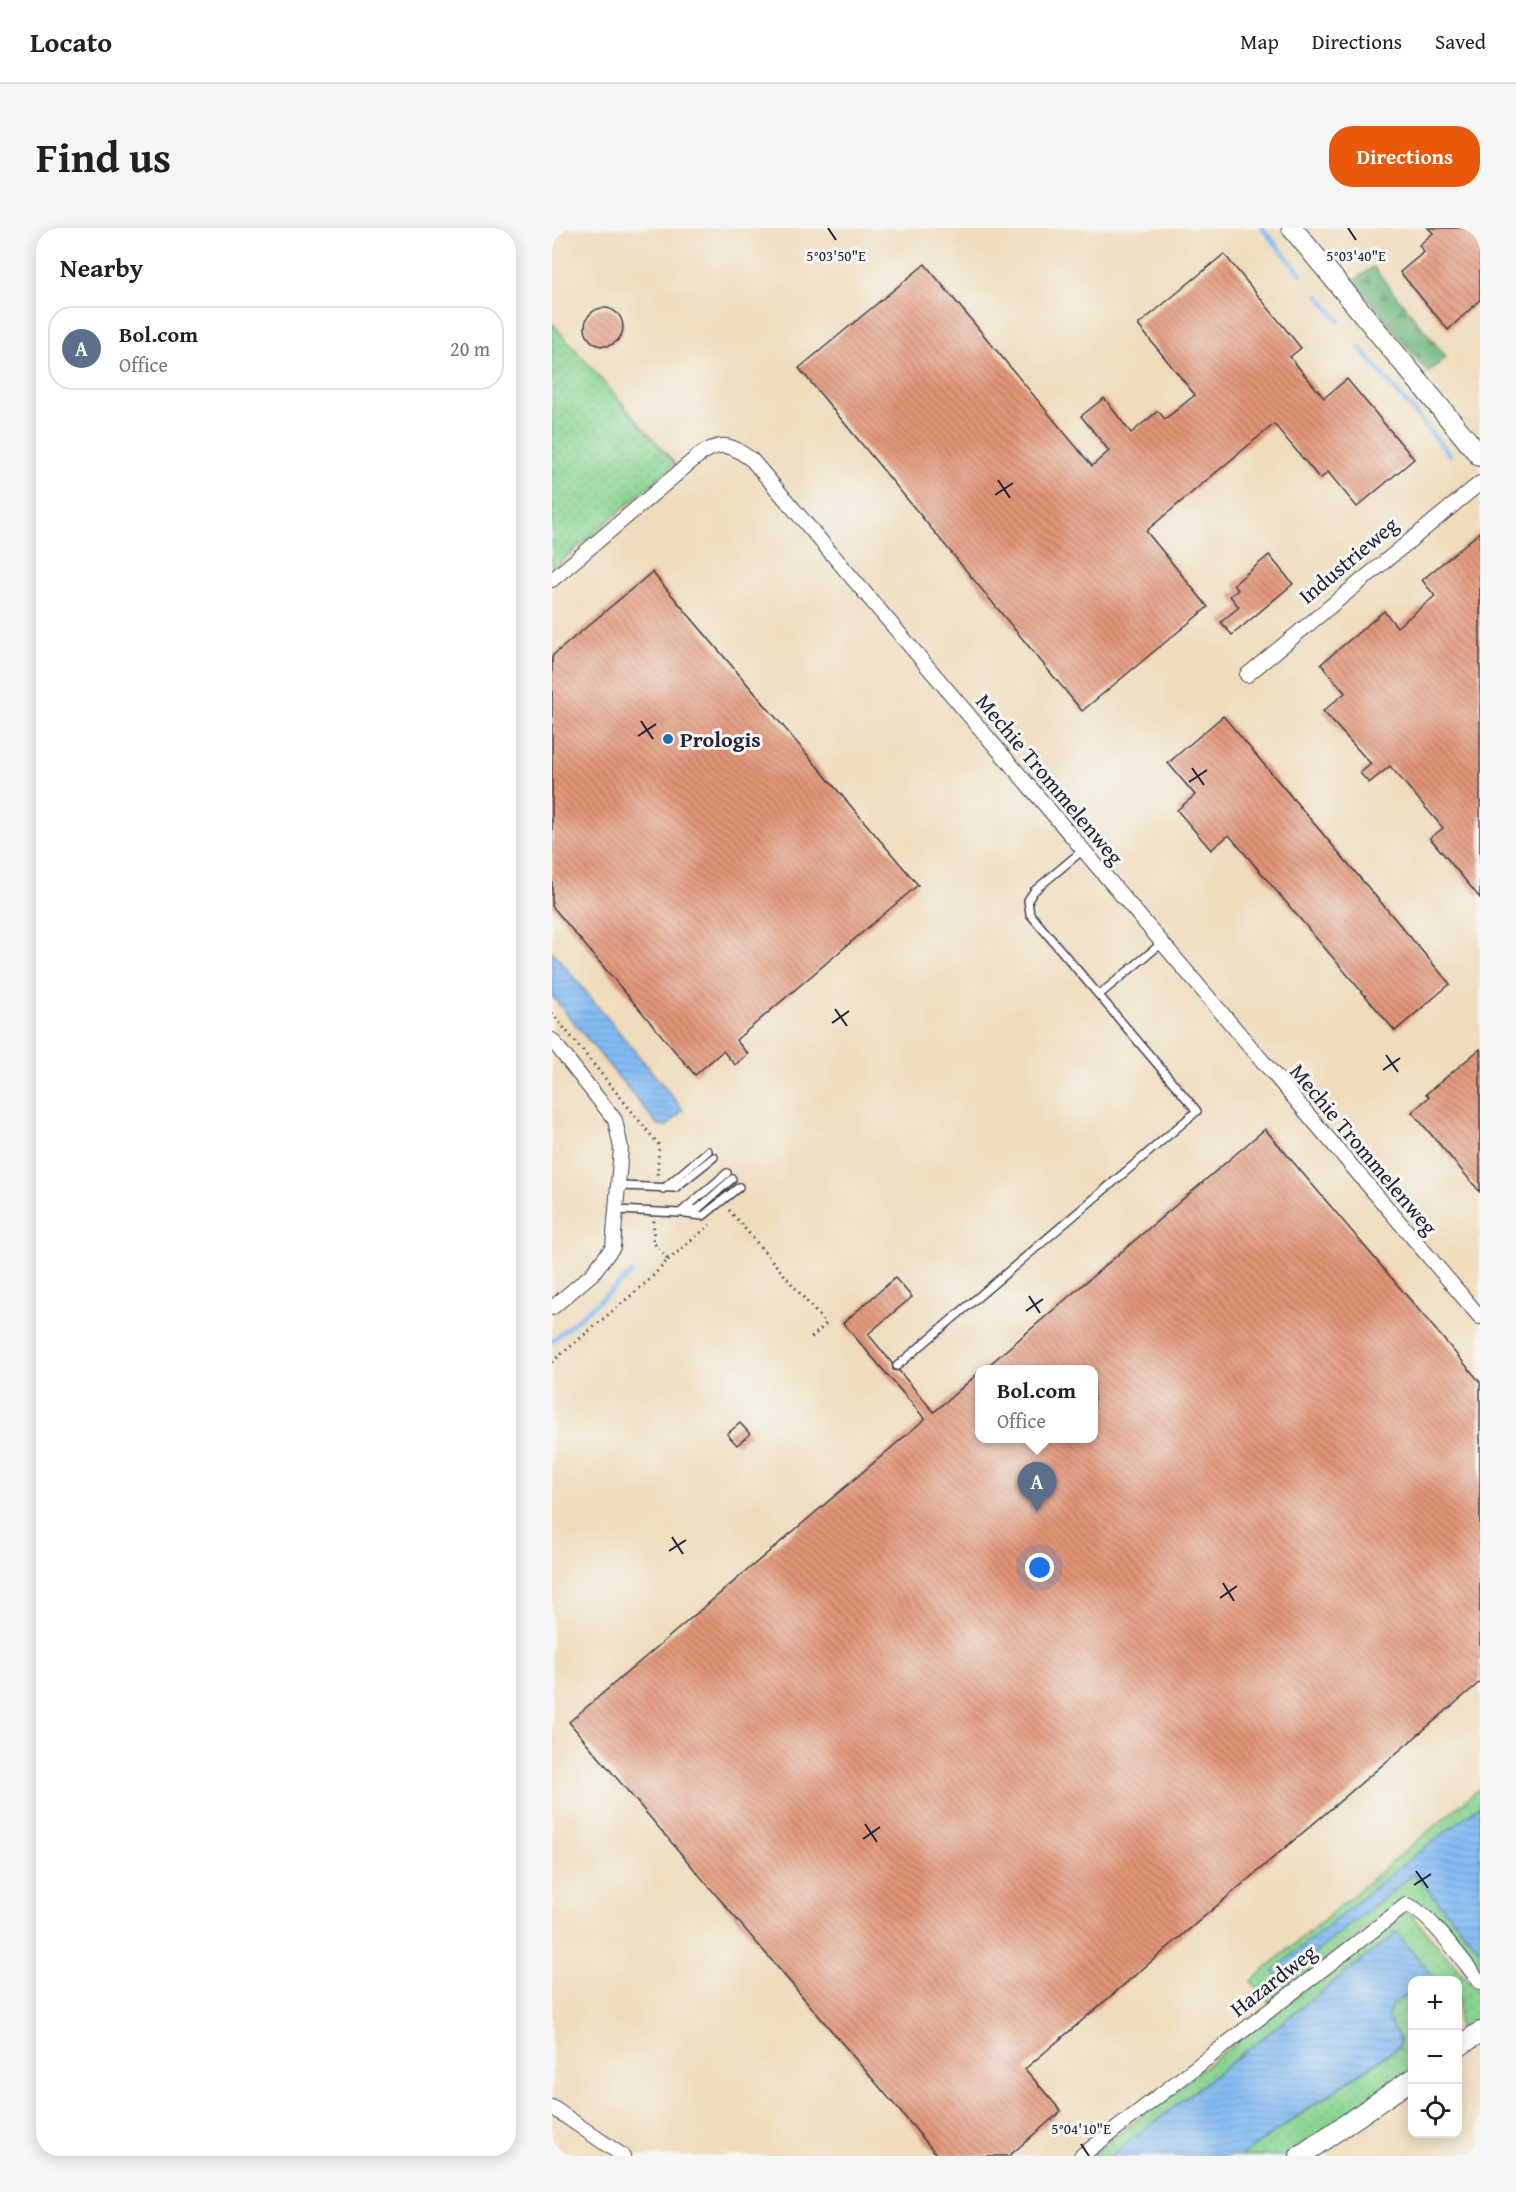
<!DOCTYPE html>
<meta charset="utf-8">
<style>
body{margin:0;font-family:"Gentium Book Plus",serif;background:#f6f6f6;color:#202124}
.controls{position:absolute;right:18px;bottom:18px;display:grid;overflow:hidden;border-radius:12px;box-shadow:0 3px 15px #0003}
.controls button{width:54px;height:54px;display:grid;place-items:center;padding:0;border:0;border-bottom:2px solid #e0e0e0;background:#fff;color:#202124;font:30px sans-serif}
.you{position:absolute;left:488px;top:1340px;width:21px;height:21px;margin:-15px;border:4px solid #fff;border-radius:50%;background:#1a73e8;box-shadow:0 0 0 9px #1a73e833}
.badge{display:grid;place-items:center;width:39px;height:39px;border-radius:50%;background:#ea580c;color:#fff;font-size:20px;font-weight:700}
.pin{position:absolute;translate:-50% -50px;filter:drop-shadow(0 2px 3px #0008)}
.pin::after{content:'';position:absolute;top:32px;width:21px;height:18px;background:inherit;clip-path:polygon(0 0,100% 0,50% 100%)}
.popup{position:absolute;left:423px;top:1137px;width:123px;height:78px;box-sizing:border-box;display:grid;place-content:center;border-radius:12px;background:#fff;filter:drop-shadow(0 2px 4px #0005);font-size:20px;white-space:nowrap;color:#757577}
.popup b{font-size:22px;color:#202124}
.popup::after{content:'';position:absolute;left:50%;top:100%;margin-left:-12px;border:12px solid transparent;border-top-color:#fff}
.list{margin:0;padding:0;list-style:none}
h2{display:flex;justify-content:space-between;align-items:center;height:78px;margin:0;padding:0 24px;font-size:26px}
h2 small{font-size:20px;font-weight:400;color:#757577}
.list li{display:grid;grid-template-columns:39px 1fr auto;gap:18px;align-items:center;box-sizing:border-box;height:84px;margin:0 12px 12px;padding:0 12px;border:2px solid #e0e0e0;border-radius:24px}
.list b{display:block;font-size:22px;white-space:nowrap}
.list p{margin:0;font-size:20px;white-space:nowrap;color:#757577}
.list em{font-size:20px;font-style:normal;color:#757577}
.icon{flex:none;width:33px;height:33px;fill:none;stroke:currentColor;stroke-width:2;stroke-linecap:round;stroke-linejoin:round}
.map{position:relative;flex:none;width:928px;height:1928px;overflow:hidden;border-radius:24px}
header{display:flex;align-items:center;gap:36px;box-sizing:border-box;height:84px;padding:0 30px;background:#fff;border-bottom:2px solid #e0e0e0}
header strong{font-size:28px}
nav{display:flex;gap:33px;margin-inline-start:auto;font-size:21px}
.intro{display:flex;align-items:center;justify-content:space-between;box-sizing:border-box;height:144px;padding:0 36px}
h1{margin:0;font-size:42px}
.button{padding:15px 27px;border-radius:24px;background:#ea580c;color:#fff;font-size:21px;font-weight:700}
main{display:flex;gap:36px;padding:0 36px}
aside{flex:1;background:#fff;border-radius:24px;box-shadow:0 3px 15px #0003}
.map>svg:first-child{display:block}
.grass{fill:url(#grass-dots);stroke:#567c66;stroke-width:1.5}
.forest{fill:url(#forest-firs);stroke:#486c5c;stroke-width:1.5}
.water{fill:url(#water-rules);stroke:#526e97;stroke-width:1.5}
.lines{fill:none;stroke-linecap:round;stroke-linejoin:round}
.stream{stroke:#83bbf3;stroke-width:4.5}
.building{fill:url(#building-back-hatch)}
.lane-casing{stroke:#413e4e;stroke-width:10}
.street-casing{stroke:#413e4e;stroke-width:16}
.secondary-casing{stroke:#413e4e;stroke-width:22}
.path{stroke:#413e4e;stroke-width:3;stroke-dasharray:1.5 4.5;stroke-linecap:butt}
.lane{stroke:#fff;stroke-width:7}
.street{stroke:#fff;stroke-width:14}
.secondary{stroke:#fff;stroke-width:20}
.ticks{fill:none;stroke:#22223b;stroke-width:2}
.poi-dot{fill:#1f6fb2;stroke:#f6f6f2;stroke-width:2}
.labels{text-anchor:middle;stroke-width:6;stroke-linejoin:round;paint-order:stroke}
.street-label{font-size:22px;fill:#22223b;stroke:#f6f6f2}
.poi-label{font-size:22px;font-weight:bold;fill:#22223b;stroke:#f6f6f2;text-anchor:start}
.ticks-label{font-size:15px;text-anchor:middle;fill:#22223b;stroke:#f6f6f2;stroke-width:6;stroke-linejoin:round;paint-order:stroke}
</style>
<header>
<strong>Locato</strong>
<nav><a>Map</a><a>Directions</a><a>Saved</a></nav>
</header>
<div class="intro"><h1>Find us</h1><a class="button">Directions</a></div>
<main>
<aside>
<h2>Nearby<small></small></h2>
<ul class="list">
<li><span class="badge" style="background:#5c6f8a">A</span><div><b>Bol.com</b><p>Office</p></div><em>20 m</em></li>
</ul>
</aside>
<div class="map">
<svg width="928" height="1928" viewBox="0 0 928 1928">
<defs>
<pattern id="grass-dots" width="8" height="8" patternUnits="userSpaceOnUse" patternTransform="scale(1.5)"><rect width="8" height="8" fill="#89d592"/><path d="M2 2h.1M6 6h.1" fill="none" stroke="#76b77f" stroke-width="1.8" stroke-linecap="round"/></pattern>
<pattern id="forest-firs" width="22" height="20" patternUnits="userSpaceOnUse" patternTransform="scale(1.5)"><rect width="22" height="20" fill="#6eb67c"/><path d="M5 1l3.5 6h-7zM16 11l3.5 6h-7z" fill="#5a9467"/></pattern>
<pattern id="water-rules" width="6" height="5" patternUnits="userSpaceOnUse" patternTransform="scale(1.5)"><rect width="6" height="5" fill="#83bbf3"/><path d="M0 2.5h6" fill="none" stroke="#71a0d1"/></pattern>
<pattern id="building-back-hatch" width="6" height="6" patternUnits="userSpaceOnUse" patternTransform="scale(1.5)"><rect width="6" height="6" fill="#e29577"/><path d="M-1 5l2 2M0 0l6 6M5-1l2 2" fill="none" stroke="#b77963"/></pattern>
</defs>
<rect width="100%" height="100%" fill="#f6f6f2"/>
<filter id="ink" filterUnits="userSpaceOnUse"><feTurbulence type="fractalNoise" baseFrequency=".0167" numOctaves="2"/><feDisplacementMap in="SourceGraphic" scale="12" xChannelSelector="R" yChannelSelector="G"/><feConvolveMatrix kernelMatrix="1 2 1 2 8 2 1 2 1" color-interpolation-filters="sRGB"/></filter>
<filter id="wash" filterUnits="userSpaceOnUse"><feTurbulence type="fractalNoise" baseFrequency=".008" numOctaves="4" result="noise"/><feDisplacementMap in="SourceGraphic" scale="24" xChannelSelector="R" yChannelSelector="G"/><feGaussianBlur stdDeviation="1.35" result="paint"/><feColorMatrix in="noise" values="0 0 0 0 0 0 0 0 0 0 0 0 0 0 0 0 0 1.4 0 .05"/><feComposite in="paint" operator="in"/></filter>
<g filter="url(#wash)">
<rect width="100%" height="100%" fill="#efdcbb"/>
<path class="grass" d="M0 95 123 236 0 341Z
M928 1560V1578L853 1635 729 1752 862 1646 928 1722V1746L862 1671 854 1672 717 1774 699 1753Z
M857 1684 928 1767V1794L906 1810V1752H875L881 1748 845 1705 559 1928H538L851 1685Z
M860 1763V1841L734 1928H688L847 1819 848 1812 835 1788 841 1776Z"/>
<path class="forest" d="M821 39 894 129 876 145 802 53Z"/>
<path class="water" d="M0 723 128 878 131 882 115 898 106 897 0 768Z
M928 1578V1722L862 1646 729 1752 721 1743 853 1635Z
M845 1705 881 1748 875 1752H860V1763L841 1776 835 1788 848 1812 847 1818 688 1928H559Z"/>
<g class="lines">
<path class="stream" d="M710 0 749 46
M767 68 787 93
M808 120 898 227
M0 1113 80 1045"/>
</g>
<g id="blocks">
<path class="building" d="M876 0H928V72L896 102 848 44 872 24 867 17 881 5Z
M672 26 749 120 738 129 772 170 795 151 862 231 805 279 776 244 768 251 722 196 594 303 656 379 530 483 247 140 373 36 540 238 557 223 529 188 552 170 579 205 606 183 613 191 643 167 586 97Z
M33 99a19 19 0 1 1 38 0a19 19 0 1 1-38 0Z
M928 304V670L878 610 891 600 838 538 817 555 808 545 819 536 771 483 793 465 769 436 832 383 845 399 883 368 870 352Z
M717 327 741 356 680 407 669 394 687 379 678 368 686 362 681 357Z
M100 344 366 657 184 812 196 826 183 837 171 823 143 847 0 678V428Z
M671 488 898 756 843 803 677 607 659 622 625 582 643 567 616 535Z
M928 821V964L860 884 877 869 874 866Z
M713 901 928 1154V1454L473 1841 509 1883 457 1928H386L17 1494 373 1191 291 1095 343 1050 360 1069 316 1106 340 1135 341 1142 347 1143 382 1184 428 1144V1210H542V1142H431Z
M188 1195 198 1206 185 1217 175 1206Z"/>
</g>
</g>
<g filter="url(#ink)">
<use href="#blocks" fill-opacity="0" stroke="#413e4e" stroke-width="1.5"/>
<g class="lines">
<g class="lane-casing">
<path id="lane" d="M547 767 610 715
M68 958 123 960 162 929
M111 961 156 923
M65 982 128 985 146 981 180 951
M129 984 175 945
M133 986 151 988 187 959
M345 1138 645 883 478 686 476 672 482 663 531 622"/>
</g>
<g class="street-casing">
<path id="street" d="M0 352 146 228C170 212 178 216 200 232L928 1089
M695 447 928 255
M0 812 63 892 69 920 61 1019 40 1046 0 1080
M0 1879 71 1928
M529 1928 854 1677C875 1681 913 1736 928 1754"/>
</g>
<g class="secondary-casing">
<path id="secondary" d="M740 0 928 228
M906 1819 928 1804
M748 1928 860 1851"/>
</g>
<path class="path" d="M0 785 107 917 105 950
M177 982 274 1096 259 1110
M116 1032 158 997
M0 1134 95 1054 116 1032 101 1014 102 992"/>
<use href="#lane" class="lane"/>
<use href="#street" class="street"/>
<use href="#secondary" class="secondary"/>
</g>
</g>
<path class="ticks" d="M276 0 284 12M796 0 804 12M446 252 458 270M443 267 461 255M89 493 101 511M86 508 104 496M640 540 652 557M637 554 655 542M283 781 295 798M280 795 297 783M834 827 846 844M831 842 848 830M477 1068 488 1085M474 1083 491 1071M120 1309 131 1326M117 1323 134 1312M671 1355 682 1373M668 1370 685 1358M313 1596 325 1614M311 1611 328 1599M864 1643 876 1660M862 1657 879 1646M529 1916 537 1928"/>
<circle class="poi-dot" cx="116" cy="511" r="6"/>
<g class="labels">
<g class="street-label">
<text transform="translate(796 332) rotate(-40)" y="8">Industrieweg</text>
<text transform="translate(498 551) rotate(50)" y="8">Mechie Trommelenweg</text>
<text transform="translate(812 921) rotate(50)" y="8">Mechie Trommelenweg</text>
<text transform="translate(721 1752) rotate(-38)" y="8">Hazardweg</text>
</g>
<g class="poi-label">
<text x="128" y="519">Prologis</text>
</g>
</g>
<g class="ticks-label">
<text x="284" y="33">5°03'50"E</text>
<text x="804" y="33">5°03'40"E</text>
<text x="529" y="1906">5°04'10"E</text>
</g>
</svg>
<div class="controls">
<button>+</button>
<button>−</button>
<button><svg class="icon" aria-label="locate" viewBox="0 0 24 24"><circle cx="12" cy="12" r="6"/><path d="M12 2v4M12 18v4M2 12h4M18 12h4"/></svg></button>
</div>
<div class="you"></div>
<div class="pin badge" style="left:485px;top:1284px;background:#5c6f8a">A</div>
<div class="popup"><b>Bol.com</b>Office</div>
</div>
</main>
